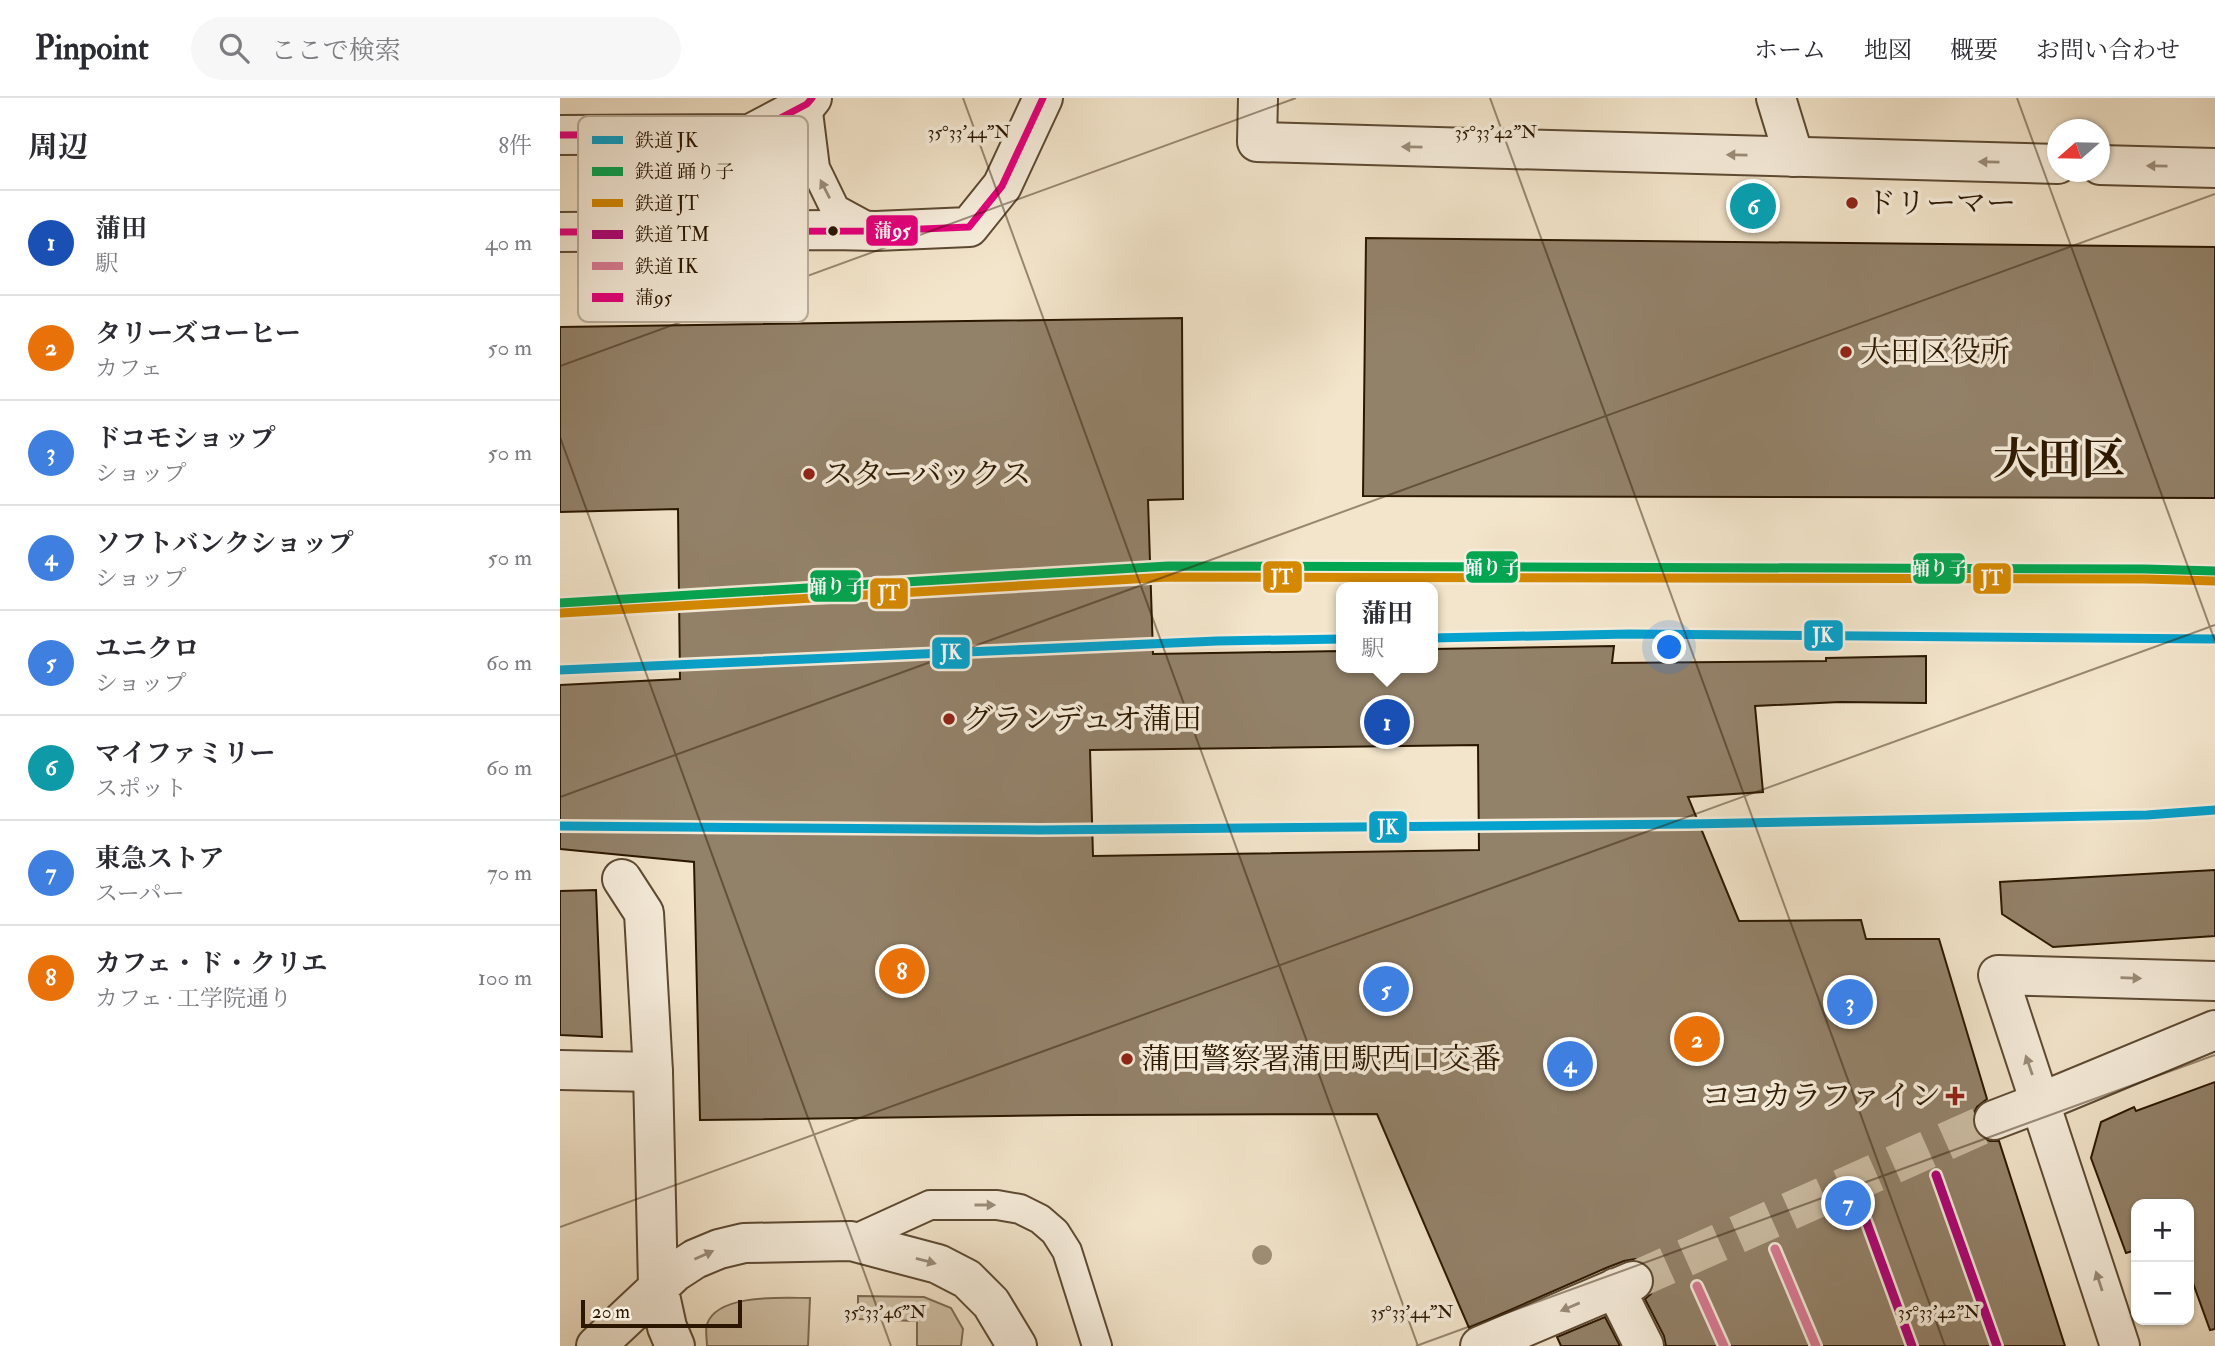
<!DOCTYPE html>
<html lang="ja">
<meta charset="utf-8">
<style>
body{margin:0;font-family:"IM FELL Double Pica","Noto Serif JP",serif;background:#f7f7f7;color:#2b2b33}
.controls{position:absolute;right:21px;bottom:21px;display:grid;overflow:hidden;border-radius:14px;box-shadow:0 2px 5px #0004}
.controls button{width:63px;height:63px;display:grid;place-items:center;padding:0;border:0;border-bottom:2px solid #e1e1e2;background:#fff;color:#2b2b33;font:35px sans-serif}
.compass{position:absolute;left:1487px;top:21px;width:63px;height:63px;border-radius:50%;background:#fff;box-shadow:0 2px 5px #0004;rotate:250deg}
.scale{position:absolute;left:21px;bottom:18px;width:161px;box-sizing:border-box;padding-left:7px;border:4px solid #2b1700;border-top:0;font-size:19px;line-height:24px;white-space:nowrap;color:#2b1700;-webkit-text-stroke:5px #f7eedd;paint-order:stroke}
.you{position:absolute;left:1110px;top:550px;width:24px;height:24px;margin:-18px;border:5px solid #fff;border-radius:50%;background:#1a73e8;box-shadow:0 0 0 10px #1a73e833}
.badge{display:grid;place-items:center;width:46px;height:46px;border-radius:50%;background:#db2777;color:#fff;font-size:23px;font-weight:700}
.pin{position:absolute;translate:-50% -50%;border:4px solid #fff;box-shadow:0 2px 7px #0006}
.popup{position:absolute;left:776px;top:484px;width:102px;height:91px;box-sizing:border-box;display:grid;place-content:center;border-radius:14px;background:#fff;filter:drop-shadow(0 2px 5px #0005);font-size:23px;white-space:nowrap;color:#7c7c81}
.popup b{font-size:26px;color:#2b2b33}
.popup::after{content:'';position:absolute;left:50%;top:100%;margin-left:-14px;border:14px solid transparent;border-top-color:#fff}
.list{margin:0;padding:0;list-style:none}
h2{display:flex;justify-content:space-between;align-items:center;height:91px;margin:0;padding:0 28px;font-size:30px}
h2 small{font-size:23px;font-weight:400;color:#7c7c81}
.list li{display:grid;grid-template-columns:46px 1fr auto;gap:21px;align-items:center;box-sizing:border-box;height:105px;padding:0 28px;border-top:2px solid #e1e1e2}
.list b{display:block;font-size:26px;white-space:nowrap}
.list p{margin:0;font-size:23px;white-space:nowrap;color:#7c7c81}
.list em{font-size:23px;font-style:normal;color:#7c7c81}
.icon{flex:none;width:38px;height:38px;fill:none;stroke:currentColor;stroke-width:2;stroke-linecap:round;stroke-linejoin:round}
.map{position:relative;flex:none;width:1655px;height:1248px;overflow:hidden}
header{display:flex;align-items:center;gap:42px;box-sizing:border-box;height:98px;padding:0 35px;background:#fff;border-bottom:2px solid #e1e1e2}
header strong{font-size:33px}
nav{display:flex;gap:38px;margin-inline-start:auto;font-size:24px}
.search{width:490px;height:63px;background:#f7f7f7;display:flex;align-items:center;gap:18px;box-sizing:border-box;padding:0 24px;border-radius:38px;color:#7c7c81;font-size:26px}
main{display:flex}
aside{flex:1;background:#fff}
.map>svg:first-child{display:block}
.green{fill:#d1c2a8;stroke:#7e6c54;stroke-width:2}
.building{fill:#93826a;stroke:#2b1700;stroke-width:2;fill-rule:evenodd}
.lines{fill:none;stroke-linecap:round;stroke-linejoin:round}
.minor-tunnel{stroke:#cbbca2;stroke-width:38;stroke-dasharray:38 19;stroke-linecap:butt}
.service-casing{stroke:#5d4a33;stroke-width:32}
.pedestrian-casing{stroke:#5d4a33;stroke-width:42}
.minor-casing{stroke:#5d4a33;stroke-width:42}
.tertiary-casing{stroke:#5d4a33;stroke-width:42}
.service{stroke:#f7eedd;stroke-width:28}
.pedestrian{stroke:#f7eedd;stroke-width:38}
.minor{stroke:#f7eedd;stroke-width:38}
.tertiary{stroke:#f7eedd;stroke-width:38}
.bus-1-casing{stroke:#f7eedd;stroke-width:12}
.bus-1{stroke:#e5007d;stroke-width:7}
.rail-1-casing{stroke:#f7eedd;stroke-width:14}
.rail-2-casing{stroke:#f7eedd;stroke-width:14}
.rail-3-casing{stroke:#f7eedd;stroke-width:14}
.rail-4-casing{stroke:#f7eedd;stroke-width:14}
.rail-5-casing{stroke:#f7eedd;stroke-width:14}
.rail-1{stroke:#04a2ce;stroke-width:9}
.rail-2{stroke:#00a651;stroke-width:9}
.rail-3{stroke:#d58900;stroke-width:9}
.rail-4{stroke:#ae0378;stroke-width:9}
.rail-5{stroke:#da7b96;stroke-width:9}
.tree{fill:#a09077}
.oneway{fill:#9b8d7a}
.ticks{fill:none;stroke:#2b1700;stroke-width:2;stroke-opacity:0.45}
.poi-dot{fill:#8f2418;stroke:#f7eedd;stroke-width:2.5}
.bus-dot{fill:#2b1700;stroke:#f7eedd;stroke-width:2.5}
.labels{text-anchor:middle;stroke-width:7;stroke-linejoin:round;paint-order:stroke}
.poi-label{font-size:30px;fill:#2b1700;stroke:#f7eedd;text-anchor:start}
.town-label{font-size:44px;font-weight:bold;fill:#2b1700;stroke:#f7eedd}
.key{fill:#f7eedd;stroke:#baae9b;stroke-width:2}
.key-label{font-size:19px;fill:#2b1700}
.ticks-label{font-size:18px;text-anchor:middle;fill:#2b1700;stroke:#f7eedd;stroke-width:7;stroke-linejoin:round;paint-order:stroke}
.line-badge{stroke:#f7eedd;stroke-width:2.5}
.badge-label{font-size:19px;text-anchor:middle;font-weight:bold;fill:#fff}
</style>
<header>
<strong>Pinpoint</strong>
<div class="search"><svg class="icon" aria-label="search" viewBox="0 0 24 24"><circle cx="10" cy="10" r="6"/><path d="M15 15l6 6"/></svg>ここで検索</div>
<nav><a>ホーム</a><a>地図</a><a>概要</a><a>お問い合わせ</a></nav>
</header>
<main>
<aside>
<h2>周辺<small>8件</small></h2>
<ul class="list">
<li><span class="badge" style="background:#1a4fb4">1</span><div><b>蒲田</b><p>駅</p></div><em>40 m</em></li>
<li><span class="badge" style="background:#e8710a">2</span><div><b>タリーズコーヒー</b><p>カフェ</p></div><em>50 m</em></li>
<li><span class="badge" style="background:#3f7fe0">3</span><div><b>ドコモショップ</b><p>ショップ</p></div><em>50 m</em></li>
<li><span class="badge" style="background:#3f7fe0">4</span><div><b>ソフトバンクショップ</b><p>ショップ</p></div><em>50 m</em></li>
<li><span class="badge" style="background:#3f7fe0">5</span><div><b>ユニクロ</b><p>ショップ</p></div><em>60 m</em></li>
<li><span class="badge" style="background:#0f9aa8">6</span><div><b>マイファミリー</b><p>スポット</p></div><em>60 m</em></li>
<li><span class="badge" style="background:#3f7fe0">7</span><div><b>東急ストア</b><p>スーパー</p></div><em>70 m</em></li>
<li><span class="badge" style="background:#e8710a">8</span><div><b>カフェ・ド・クリエ</b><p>カフェ · 工学院通り</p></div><em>100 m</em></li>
</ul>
</aside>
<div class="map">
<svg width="1655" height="1248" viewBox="0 0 1655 1248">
<rect width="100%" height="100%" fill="#f3e5cb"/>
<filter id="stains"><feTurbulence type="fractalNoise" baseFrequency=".00286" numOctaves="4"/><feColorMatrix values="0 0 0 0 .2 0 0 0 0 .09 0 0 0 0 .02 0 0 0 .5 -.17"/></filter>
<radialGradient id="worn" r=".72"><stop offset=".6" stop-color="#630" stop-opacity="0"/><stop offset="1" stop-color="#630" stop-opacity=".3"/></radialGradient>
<path class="green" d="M298 1198 364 1199 391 1210 403 1231 401 1248H357V1223L298 1221Z
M250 1200 248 1248H147C147 1242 145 1231 147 1226 158 1195 224 1200 250 1200Z"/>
<path class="building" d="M806 140 1655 149V400L803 398Z
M622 220 623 401 588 402 593 556 781 553V570H872V551L1054 548 1052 565 1266 563V560L1366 558V605L1280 604 1195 608 1203 694 1128 699 1179 823 1301 822 1306 841H1379L1427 1001 1417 1009 1412 1019 1413 1029 1421 1039 1430 1043H1439L1505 1248H1106L1104 1238 1085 1201 1091 1196 1095 1186 1093 1175 1086 1165 1075 1161 1064 1163 1046 1170 909 1230 817 1016 517 1017 140 1022 134 764 0 751V587L120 581 118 411 0 414V229ZM918 647 919 752 533 758 530 652Z
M1655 772V838L1493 849 1442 816 1440 784Z
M36 792 42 939 0 937V793Z
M1655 984V1231L1650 1232 1629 1174V1106H1576V1152L1566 1155 1531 1060 1541 1024 1574 1009 1576 1013Z
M1045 1219 1060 1248H1001L997 1239Z"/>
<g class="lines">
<path class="minor-tunnel" d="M1073 1183 1434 1022"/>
<g class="service-casing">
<path id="service" d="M247 6 255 70 275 111 310 130
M291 1143 370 1107H437L460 1111 480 1121 495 1134 507 1153 537 1248"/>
</g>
<g class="pedestrian-casing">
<path id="pedestrian" d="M1481 1004 1655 932"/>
</g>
<g class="minor-casing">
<path id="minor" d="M698 0 697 44 1498 66
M1540 67 1655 70
M0 972 93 974
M1434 1022 1481 1004
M1055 1190 1084 1248
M920 1248 1073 1183
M1560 1248 1438 877 1655 883"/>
</g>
<g class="tertiary-casing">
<path id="tertiary" d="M1216 0 1234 59
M0 37 190 36 247 6 252 0
M0 134 274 132 316 133 409 129 442 88 483 0
M62 781 84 815 93 974 98 1188 107 1229 115 1248
M36 1248 115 1174 135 1161 159 1151 184 1145 291 1143 378 1166 407 1181 431 1205 457 1248"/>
</g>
<use href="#service" class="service"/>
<use href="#pedestrian" class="pedestrian"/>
<use href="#minor" class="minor"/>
<use href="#tertiary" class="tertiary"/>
<g class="bus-1-casing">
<path id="bus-1" d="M0 37 190 36 247 6 252 0
M0 134 316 133 409 129 442 88 483 0"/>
</g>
<use href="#bus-1" class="bus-1"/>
<g class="rail-1-casing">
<path id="rail-1" d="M872 540 1069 536 1655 541
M0 572 657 543 782 541
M0 728 479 732 1129 726 1587 717 1655 712"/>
</g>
<g class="rail-2-casing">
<path id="rail-2" d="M0 505 608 468 1585 471 1655 473"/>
</g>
<g class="rail-3-casing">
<path id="rail-3" d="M1 515 608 479 1585 481 1655 483"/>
</g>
<g class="rail-4-casing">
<path id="rail-4" d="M1376 1077 1437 1248
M1301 1109 1352 1248"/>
</g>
<g class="rail-5-casing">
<path id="rail-5" d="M1215 1151 1256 1248
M1137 1188 1164 1248"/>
</g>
<use href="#rail-1" class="rail-1"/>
<use href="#rail-2" class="rail-2"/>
<use href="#rail-3" class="rail-3"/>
<use href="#rail-4" class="rail-4"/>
<use href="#rail-5" class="rail-5"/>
</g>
<circle class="tree" cx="702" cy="1157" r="10"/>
<defs><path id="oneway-solid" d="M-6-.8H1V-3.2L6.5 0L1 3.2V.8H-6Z" transform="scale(1.75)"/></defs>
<g class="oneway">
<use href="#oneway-solid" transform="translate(852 49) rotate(-179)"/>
<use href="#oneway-solid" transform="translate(1177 57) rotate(-179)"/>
<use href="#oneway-solid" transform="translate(1429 64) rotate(-179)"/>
<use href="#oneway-solid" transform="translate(1597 68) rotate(-179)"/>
<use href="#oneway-solid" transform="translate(265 91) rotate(-117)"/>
<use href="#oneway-solid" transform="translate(1571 880) rotate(2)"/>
<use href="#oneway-solid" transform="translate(1469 967) rotate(-109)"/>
<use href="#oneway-solid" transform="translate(425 1107)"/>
<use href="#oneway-solid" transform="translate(144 1157) rotate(-24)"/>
<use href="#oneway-solid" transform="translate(366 1163) rotate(15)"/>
<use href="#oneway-solid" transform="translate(1539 1183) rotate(-108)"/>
<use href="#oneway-solid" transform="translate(1010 1209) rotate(157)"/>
</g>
<path class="ticks" d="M403 0 858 1248M930 0 1385 1248M1457 0 1655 543M0 268 736 0M0 339 331 1248M0 699 1655 96M0 1129 1655 527M856 1248 1655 957"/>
<g class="poi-dot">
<circle cx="1292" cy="105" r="7"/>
<circle cx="1286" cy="254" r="7"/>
<circle cx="249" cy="376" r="7"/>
<circle cx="389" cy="621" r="7"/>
<circle cx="567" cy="961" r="7"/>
<path d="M1391.5 987.5h7v7h7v7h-7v7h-7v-7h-7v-7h7z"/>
</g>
<circle class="bus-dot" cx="273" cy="133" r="6"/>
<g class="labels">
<g class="poi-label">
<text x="1306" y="115">ドリーマー</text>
<text x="1300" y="264">大田区役所</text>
<text x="263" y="386">スターバックス</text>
<text x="403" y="631">グランデュオ蒲田</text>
<text x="581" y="971">蒲田警察署蒲田駅西口交番</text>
<text x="1381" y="1008" text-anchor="end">ココカラファイン</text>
</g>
<g class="town-label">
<text x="1499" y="376">大田区</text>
</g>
</g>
<rect x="18" y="18" width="230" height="206" rx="10" class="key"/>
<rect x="32" y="38" width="31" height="8" fill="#04a2ce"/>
<rect x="32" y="69" width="31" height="9" fill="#00a651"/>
<rect x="32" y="101" width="31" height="8" fill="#d58900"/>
<rect x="32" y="132" width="31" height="9" fill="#ae0378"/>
<rect x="32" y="164" width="31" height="8" fill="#da7b96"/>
<rect x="32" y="195" width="31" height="9" fill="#e5007d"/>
<g class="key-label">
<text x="75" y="49">鉄道 JK</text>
<text x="75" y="80">鉄道 踊り子</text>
<text x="75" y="112">鉄道 JT</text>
<text x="75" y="143">鉄道 TM</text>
<text x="75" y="175">鉄道 IK</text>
<text x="75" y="206">蒲95</text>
</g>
<g class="ticks-label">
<text x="409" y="40">35°33'44"N</text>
<text x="936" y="40">35°33'42"N</text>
<text x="325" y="1220">35°33'46"N</text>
<text x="852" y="1220">35°33'44"N</text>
<text x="1379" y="1220">35°33'42"N</text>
</g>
<g class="line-badge">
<rect x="305" y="116" width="54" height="33" rx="7" fill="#e5007d"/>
<rect x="905" y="452" width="54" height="34" rx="7" fill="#00a651"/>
<rect x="1352" y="454" width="54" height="33" rx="7" fill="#00a651"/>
<rect x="702" y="462" width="41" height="34" rx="7" fill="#d58900"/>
<rect x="1412" y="464" width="40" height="33" rx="7" fill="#d58900"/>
<rect x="249" y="471" width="53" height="34" rx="7" fill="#00a651"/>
<rect x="309" y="479" width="40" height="33" rx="7" fill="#d58900"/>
<rect x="1243" y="521" width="41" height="33" rx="7" fill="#04a2ce"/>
<rect x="371" y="538" width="40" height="34" rx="7" fill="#04a2ce"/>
<rect x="808" y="712" width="40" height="34" rx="7" fill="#04a2ce"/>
</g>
<g class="badge-label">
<text x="332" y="139">蒲95</text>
<text x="932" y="476">踊り子</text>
<text x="1379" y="477">踊り子</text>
<text x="722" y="486">JT</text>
<text x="1432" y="487">JT</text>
<text x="276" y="495">踊り子</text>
<text x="329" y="502">JT</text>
<text x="1263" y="544">JK</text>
<text x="391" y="561">JK</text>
<text x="828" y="736">JK</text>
</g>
<rect width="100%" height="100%" filter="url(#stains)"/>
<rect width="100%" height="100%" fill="url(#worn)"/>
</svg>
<div class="controls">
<button>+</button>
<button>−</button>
</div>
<svg class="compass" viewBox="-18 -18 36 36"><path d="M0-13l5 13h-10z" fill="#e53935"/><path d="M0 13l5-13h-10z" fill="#7c7c81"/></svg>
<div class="scale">20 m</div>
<div class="you"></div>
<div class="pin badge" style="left:827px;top:624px;background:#1a4fb4">1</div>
<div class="popup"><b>蒲田</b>駅</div>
<div class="pin badge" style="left:1137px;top:941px;background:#e8710a">2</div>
<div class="pin badge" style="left:1290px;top:904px;background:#3f7fe0">3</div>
<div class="pin badge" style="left:1010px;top:966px;background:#3f7fe0">4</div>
<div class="pin badge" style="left:826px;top:891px;background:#3f7fe0">5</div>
<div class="pin badge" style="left:1193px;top:108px;background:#0f9aa8">6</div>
<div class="pin badge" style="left:1288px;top:1105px;background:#3f7fe0">7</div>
<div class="pin badge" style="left:342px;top:873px;background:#e8710a">8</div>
</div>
</main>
